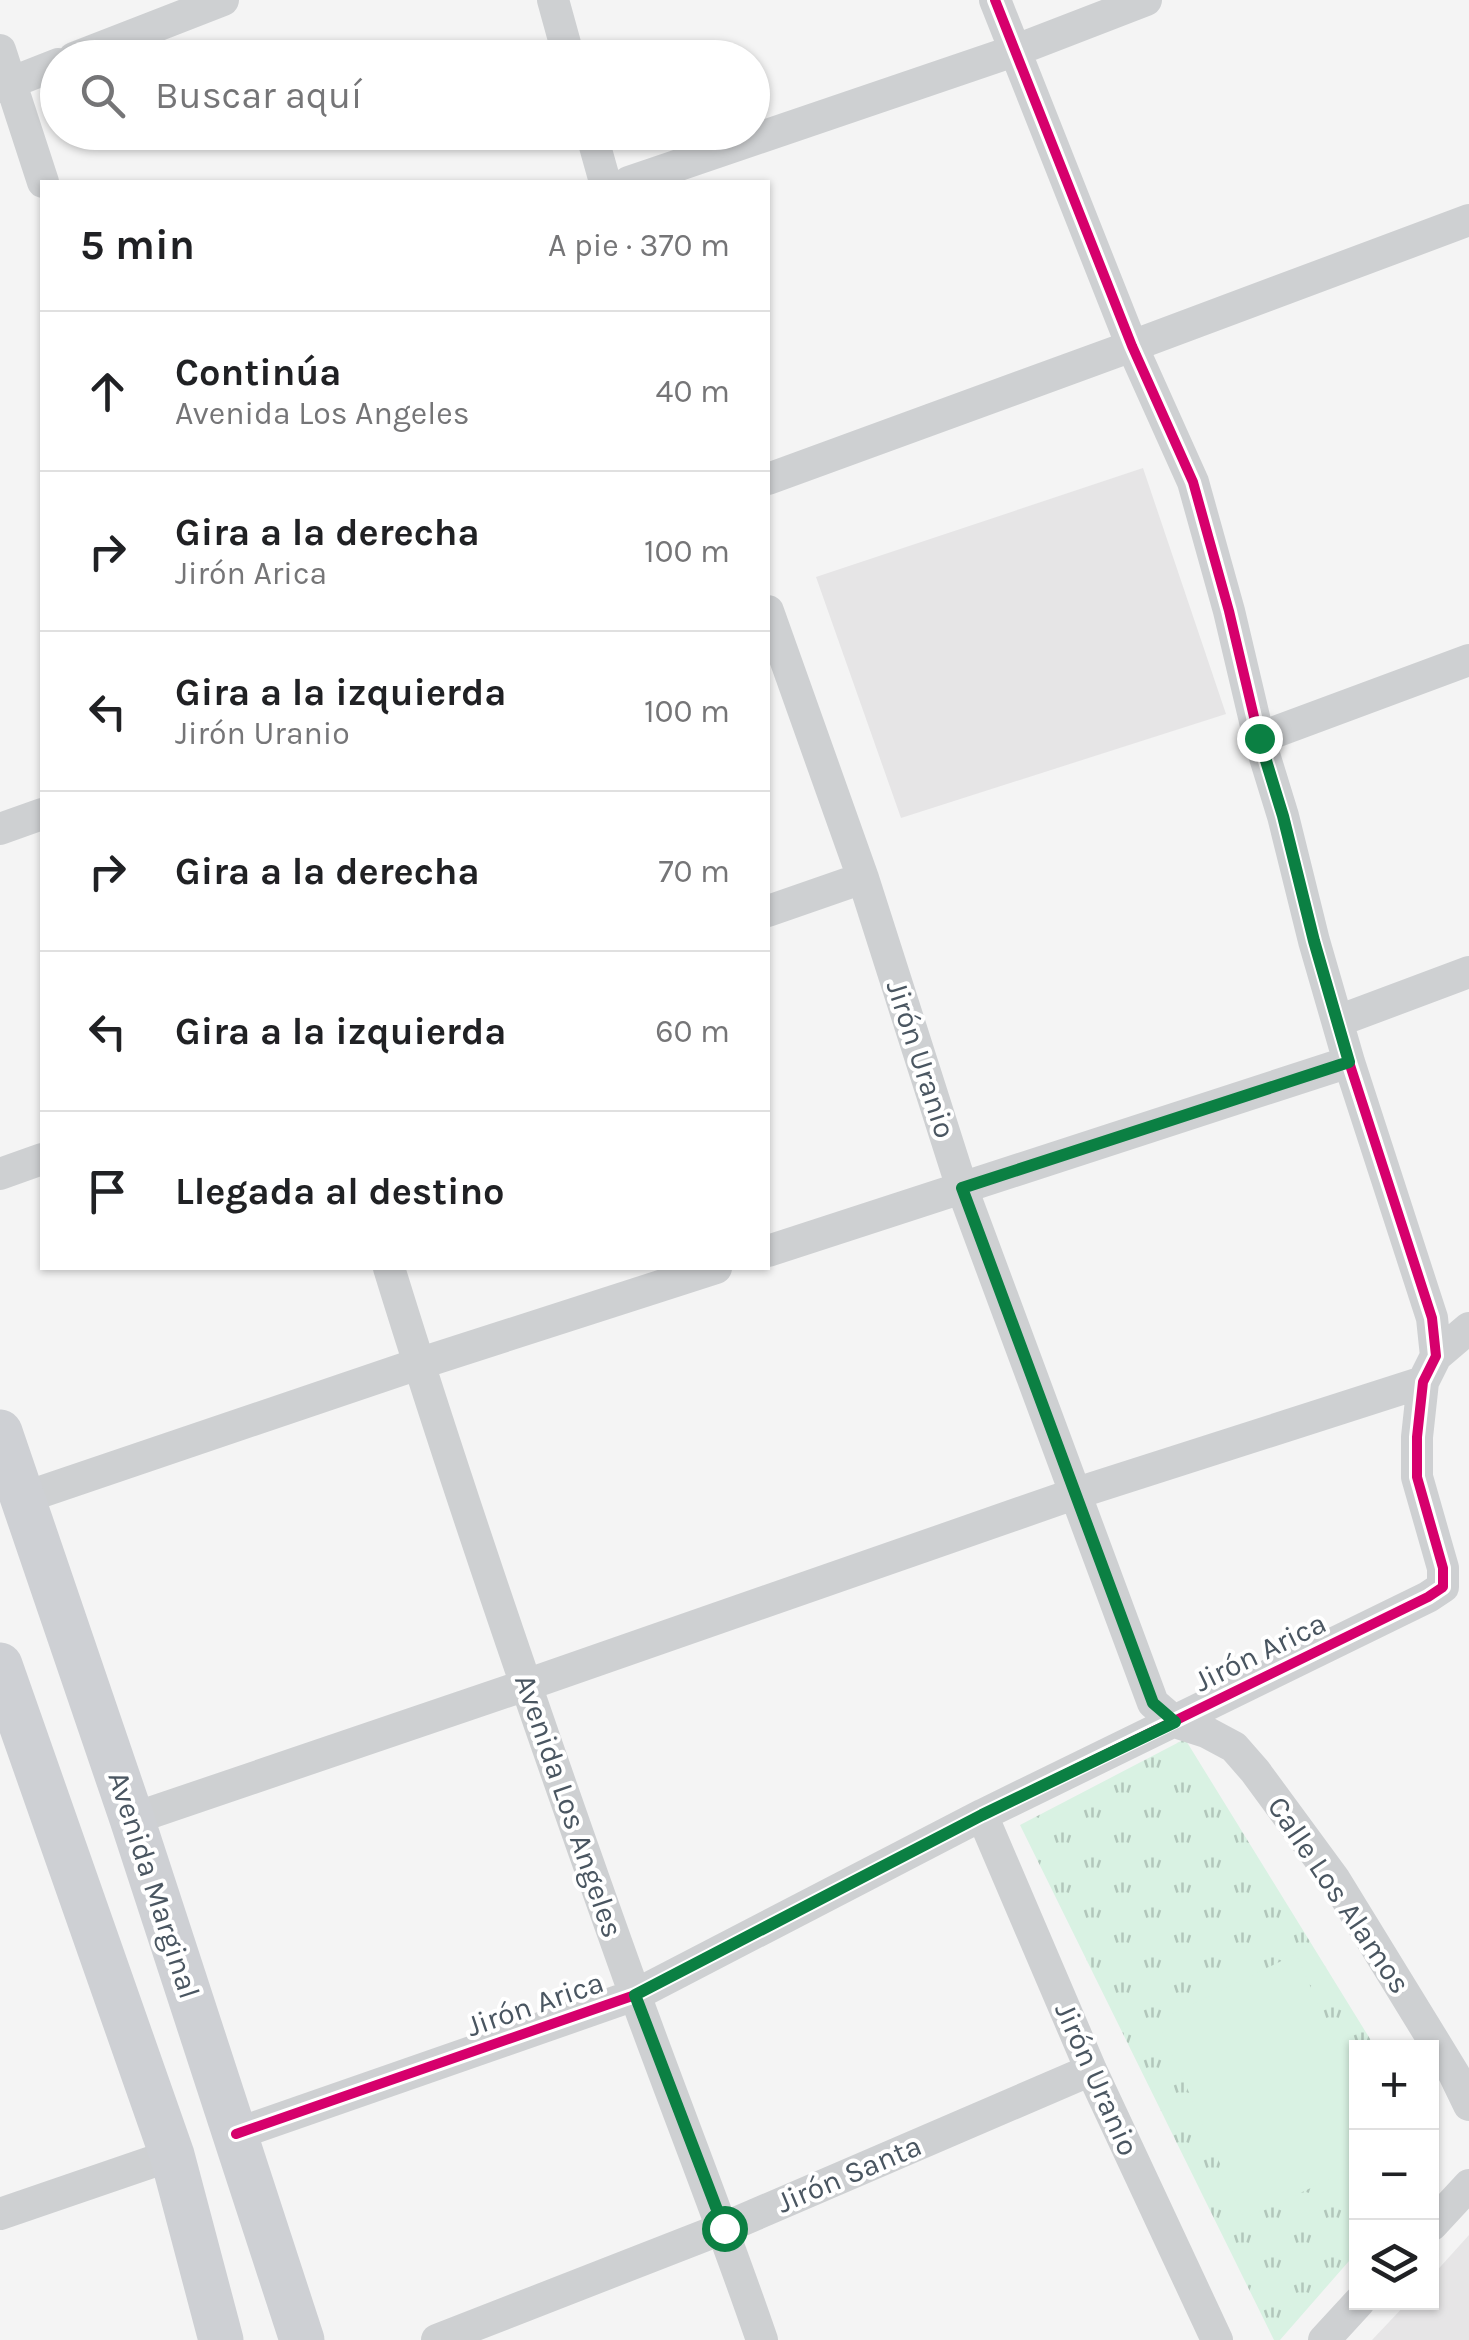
<!DOCTYPE html>
<html lang="es">
<meta charset="utf-8">
<style>
body{margin:0;font-family:Karla,sans-serif;background:#f2f2f2;color:#202124}
.controls{position:absolute;right:30px;bottom:30px;display:grid;overflow:hidden;border-radius:0px;box-shadow:0 2px 8px #0004}
.controls button{width:90px;height:90px;display:grid;place-items:center;padding:0;border:0;border-bottom:2px solid #e0e0e0;background:#fff;color:#202124;font:50px sans-serif}
.stop{position:absolute;width:30px;height:30px;margin:-22px;border:8px solid #0b8043;border-radius:50%;background:#fff}
.stop.end{background:#0b8043;border-color:#fff;box-shadow:0 2px 10px #0008}
.list{margin:0;padding:0;list-style:none}
h2{display:flex;justify-content:space-between;align-items:center;height:130px;margin:0;padding:0 40px;font-size:42px}
h2 small{font-size:32px;font-weight:400;color:#757577}
.list li{display:grid;grid-template-columns:65px 1fr auto;gap:30px;align-items:center;box-sizing:border-box;height:160px;padding:0 40px;border-top:2px solid #e0e0e0}
.list b{display:block;font-size:38px;white-space:nowrap}
.list p{margin:0;font-size:32px;white-space:nowrap;color:#757577}
.list em{font-size:32px;font-style:normal;color:#757577}
.icon{flex:none;width:55px;height:55px;fill:none;stroke:currentColor;stroke-width:2;stroke-linecap:round;stroke-linejoin:round}
.map{position:relative;flex:none;width:1469px;height:2340px;overflow:hidden}
.search{position:absolute;background:#fff;box-shadow:0 2px 8px #0004;left:40px;top:40px;width:730px;height:110px;display:flex;align-items:center;gap:25px;box-sizing:border-box;padding:0 35px;border-radius:55px;color:#757577;font-size:38px}
.panel{position:absolute;background:#fff;box-shadow:0 2px 8px #0004;left:40px;top:180px;width:730px;height:1090px;border-radius:0px}
.map>svg:first-child{display:block}
.education{fill:#e6e5e6}
.park{fill:url(#park-tufts)}
.pitch{fill:#d9f2e3}
.lines{fill:none;stroke-linecap:round;stroke-linejoin:round}
.minor{stroke:#ced0d2;stroke-width:32}
.secondary{stroke:#ced0d4;stroke-width:45}
.cycleway-casing{stroke:#fff;stroke-width:16}
.cycleway{stroke:#d6006c;stroke-width:10}
.route{stroke:#0b8043;stroke-width:12}
.labels{text-anchor:middle;stroke-width:8;stroke-linejoin:round;paint-order:stroke}
.street-label{font-size:30px;fill:#4a5661;stroke:#fff}
</style>
<div class="map">
<svg width="1469" height="2340" viewBox="0 0 1469 2340">
<defs>
<pattern id="park-tufts" width="24" height="20" patternUnits="userSpaceOnUse" patternTransform="scale(2.5)"><rect width="24" height="20" fill="#d9f2e3"/><path d="M3 7l-1-3M5 7V3M7 7l1-3M15 17l-1-3M17 17v-4M19 17l1-3" fill="none" stroke="#b2c7bb"/></pattern>
</defs>
<rect width="100%" height="100%" fill="#f4f4f4"/>
<path class="education" d="M1143 468 1226 714 901 818 816 577Z
M1469 2235V2340H1372L1407 2303 1432 2302V2276Z"/>
<path class="park" d="M1185 1739 1375 2047 1356 2048V2253L1280 2340H1274L1020 1825Z"/>
<path class="pitch" d="M1296 1954 1356 2089V2167L1244 2219 1158 2021Z"/>
<g class="lines">
<path class="minor" d="M553 0 569 58
M0 50 43 182
M74 58 223 0
M0 87 58 64
M591 132 605 182
M629 182 1014 51 1146 0
M768 479 1132 346 1469 220
M768 611 863 878 962 1188 1153 1703 1175 1722 1206 1732 1234 1747 1255 1771 1335 1880 1454 2074 1469 2105
M1259 738 1469 660
M0 829 42 814
M768 911 863 878
M1338 1021 1469 972
M0 1174 42 1159
M768 1251 1349 1062
M389 1268C464 1511 548 1752 634 1992 676 2108 722 2223 762 2340
M1436 1356 1469 1328
M23 1498 418 1364 716 1268
M982 1815 1091 2070 1217 2340
M132 1819 526 1685 1077 1493 1423 1382
M236 2134 635 1995 982 1815 1428 1597 1443 1587V1568L1417 1477V1437L1423 1382 1436 1356 1432 1318 1349 1062 1314 941 1283 816 1259 738 1229 611 1193 482 1132 346 995 0
M0 2214 172 2155
M1432 2225 1469 2185
M437 2340 724 2228 1091 2070
M1324 2340 1359 2302"/>
<path class="secondary" d="M0 1432 132 1819 302 2340
M0 1665 172 2155 221 2340"/>
<g class="cycleway-casing">
<path id="cycleway" d="M236 2134 635 1995 982 1815 1428 1597 1443 1587V1568L1417 1477V1437L1423 1382 1436 1356 1432 1318 1349 1062 1314 941 1283 816 1259 738 1229 611 1193 482 1132 346 995 0"/>
</g>
<use href="#cycleway" class="cycleway"/>
</g>
<g class="lines">
<path class="route" d="M724 2228 635 1995 982 1815 1175 1722 1153 1703 962 1188 1349 1062 1314 941 1283 816 1259 738"/>
</g>
<g class="labels">
<g class="street-label">
<text transform="translate(921 1059) rotate(72)" y="10">Jirón Uranio</text>
<text transform="translate(1260 1652) rotate(-26)" y="10">Jirón Arica</text>
<text transform="translate(569 1806) rotate(71)" y="10">Avenida Los Angeles</text>
<text transform="translate(154 1885) rotate(72)" y="10">Avenida Marginal</text>
<text transform="translate(1339 1895) rotate(56)" y="10">Calle Los Alamos</text>
<text transform="translate(535 2004) rotate(-19)" y="10">Jirón Arica</text>
<text transform="translate(1097 2079) rotate(66)" y="10">Jirón Uranio</text>
<text transform="translate(849 2174) rotate(-23)" y="10">Jirón Santa</text>
</g>
</g>
</svg>
<div class="controls">
<button>+</button>
<button>−</button>
<button><svg class="icon" aria-label="layers" viewBox="0 0 24 24"><path d="M12 4l9 5-9 5-9-5zM3 14l9 5 9-5"/></svg></button>
</div>
<div class="stop" style="left:724px;top:2228px"></div>
<div class="stop end" style="left:1259px;top:738px"></div>
<div class="search"><svg class="icon" aria-label="search" viewBox="0 0 24 24"><circle cx="10" cy="10" r="6"/><path d="M15 15l6 6"/></svg>Buscar aquí</div>
<section class="panel">
<h2>5 min<small>A pie · 370 m</small></h2>
<ul class="list">
<li><svg class="icon" aria-label="ahead" viewBox="0 0 24 24"><path d="M12 20V5M6 11l6-6 6 6"/></svg><div><b>Continúa</b><p>Avenida Los Angeles</p></div><em>40 m</em></li>
<li><svg class="icon" aria-label="right" viewBox="0 0 24 24"><path d="M7 20v-9h11M14 6l5 5-5 5"/></svg><div><b>Gira a la derecha</b><p>Jirón Arica</p></div><em>100 m</em></li>
<li><svg class="icon" aria-label="left" viewBox="0 0 24 24"><path d="M17 20v-9H6M10 6l-5 5 5 5"/></svg><div><b>Gira a la izquierda</b><p>Jirón Uranio</p></div><em>100 m</em></li>
<li><svg class="icon" aria-label="right" viewBox="0 0 24 24"><path d="M7 20v-9h11M14 6l5 5-5 5"/></svg><div><b>Gira a la derecha</b></div><em>70 m</em></li>
<li><svg class="icon" aria-label="left" viewBox="0 0 24 24"><path d="M17 20v-9H6M10 6l-5 5 5 5"/></svg><div><b>Gira a la izquierda</b></div><em>60 m</em></li>
<li><svg class="icon" aria-label="arrive" viewBox="0 0 24 24"><path d="M6 21V4h12l-3 4 3 4H6"/></svg><div><b>Llegada al destino</b></div></li>
</ul>
</section>
</div>
